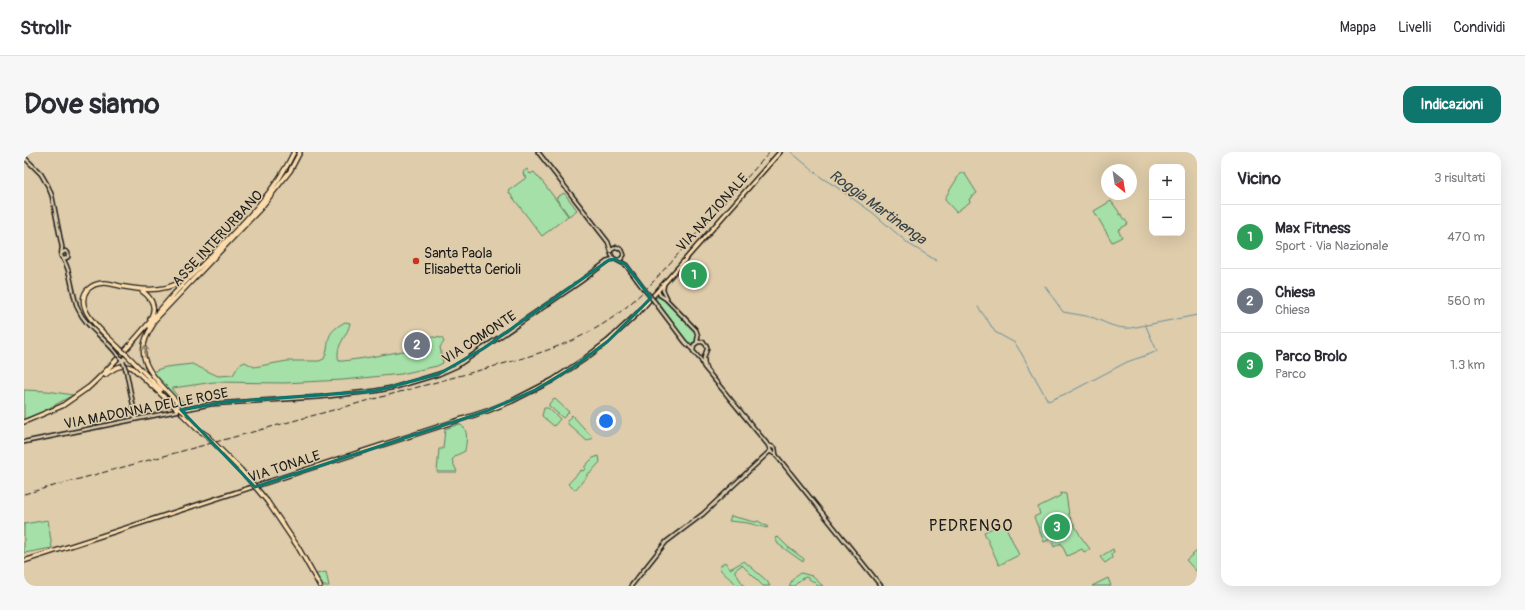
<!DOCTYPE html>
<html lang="it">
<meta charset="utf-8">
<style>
body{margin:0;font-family:Pangolin,sans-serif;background:#f7f7f7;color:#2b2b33}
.controls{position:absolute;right:12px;top:12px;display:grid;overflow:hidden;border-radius:8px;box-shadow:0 4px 16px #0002}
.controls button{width:36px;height:36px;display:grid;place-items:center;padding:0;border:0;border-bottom:1px solid #e1e1e2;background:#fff;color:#2b2b33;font:20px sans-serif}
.compass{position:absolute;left:1077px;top:12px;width:36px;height:36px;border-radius:50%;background:#fff;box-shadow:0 4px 16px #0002;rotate:150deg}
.you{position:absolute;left:582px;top:269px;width:14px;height:14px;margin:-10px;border:3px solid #fff;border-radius:50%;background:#1a73e8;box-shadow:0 0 0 6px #1a73e833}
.badge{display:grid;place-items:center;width:26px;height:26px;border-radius:50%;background:#0f766e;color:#fff;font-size:13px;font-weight:700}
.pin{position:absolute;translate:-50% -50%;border:2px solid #fff;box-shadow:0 1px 4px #0006}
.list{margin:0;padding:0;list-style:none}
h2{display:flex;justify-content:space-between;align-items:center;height:52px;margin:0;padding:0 16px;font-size:17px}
h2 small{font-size:13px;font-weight:400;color:#7c7c81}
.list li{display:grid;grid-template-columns:26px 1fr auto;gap:12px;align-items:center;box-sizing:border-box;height:64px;padding:0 16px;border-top:1px solid #e1e1e2}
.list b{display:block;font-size:15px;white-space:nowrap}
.list p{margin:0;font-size:13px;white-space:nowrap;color:#7c7c81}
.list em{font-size:13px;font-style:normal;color:#7c7c81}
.map{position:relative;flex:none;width:1173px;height:434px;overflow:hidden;border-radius:12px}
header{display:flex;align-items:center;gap:24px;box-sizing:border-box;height:56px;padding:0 20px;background:#fff;border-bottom:1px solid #e1e1e2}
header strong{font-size:19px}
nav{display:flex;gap:22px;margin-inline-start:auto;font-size:14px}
.intro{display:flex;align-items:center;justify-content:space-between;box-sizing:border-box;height:96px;padding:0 24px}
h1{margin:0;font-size:28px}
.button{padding:10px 18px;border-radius:12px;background:#0f766e;color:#fff;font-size:14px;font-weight:700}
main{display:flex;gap:24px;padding:0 24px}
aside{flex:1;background:#fff;border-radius:12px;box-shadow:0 4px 16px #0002}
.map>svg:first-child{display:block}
.green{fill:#a4e0a7;stroke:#607e62}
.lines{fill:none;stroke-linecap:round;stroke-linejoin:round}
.stream{stroke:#668ea1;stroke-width:1}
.minor-casing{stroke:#1c1c1c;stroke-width:5.5}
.major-casing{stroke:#1c1c1c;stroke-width:6}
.highway-casing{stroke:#1c1c1c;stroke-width:6}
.minor{stroke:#deccaa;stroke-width:2.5}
.major{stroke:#fcdcac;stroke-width:3}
.highway{stroke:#fcdcac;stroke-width:3.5}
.rail{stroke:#1c1c1c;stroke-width:1;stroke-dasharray:6 3;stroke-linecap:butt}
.minor-bridge-casing{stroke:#1c1c1c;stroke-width:5.5;stroke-linecap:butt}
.highway-bridge-casing{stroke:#1c1c1c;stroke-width:6;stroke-linecap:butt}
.minor-bridge{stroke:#deccaa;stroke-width:2.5}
.highway-bridge{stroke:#fcdcac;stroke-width:3.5}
.oneway{stroke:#97866b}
.marked{fill:none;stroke:#0f766e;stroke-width:3;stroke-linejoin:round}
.poi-dot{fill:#c8321e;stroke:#deccaa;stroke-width:1.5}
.labels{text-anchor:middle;stroke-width:3;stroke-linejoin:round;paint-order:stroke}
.street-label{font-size:14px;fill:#1c1c1c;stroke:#deccaa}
.poi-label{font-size:14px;fill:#1c1c1c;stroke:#deccaa;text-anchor:start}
.water-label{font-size:15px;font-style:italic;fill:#354248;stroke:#deccaa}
.quarter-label{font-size:16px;letter-spacing:1px;fill:#1c1c1c;stroke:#deccaa}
</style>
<header>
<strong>Strollr</strong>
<nav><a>Mappa</a><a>Livelli</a><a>Condividi</a></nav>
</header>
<div class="intro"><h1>Dove siamo</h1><a class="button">Indicazioni</a></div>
<main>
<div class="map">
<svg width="1173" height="434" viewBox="0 0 1173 434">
<rect width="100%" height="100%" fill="#deccaa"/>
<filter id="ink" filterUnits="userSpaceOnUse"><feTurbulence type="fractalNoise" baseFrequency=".025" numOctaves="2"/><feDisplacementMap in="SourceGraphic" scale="8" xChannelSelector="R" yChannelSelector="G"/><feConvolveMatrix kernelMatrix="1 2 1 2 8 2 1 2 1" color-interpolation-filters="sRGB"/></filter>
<g filter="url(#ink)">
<path class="green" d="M503 17 506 22 510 20 521 33 544 64 518 84 484 39 503 25 500 24 499 20Z
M937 20 941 22 953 41 945 47 946 50 932 60 921 48V46Z
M540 41 553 58 545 64 532 46Z
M1087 49 1095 60V63L1097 62 1104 72 1094 78 1098 85 1088 90 1070 59Z
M634 145 642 149 671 180 673 183 671 190 667 191 663 190 631 146Z
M321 170 326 171C324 184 310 194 315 209H319L341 206 379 199 396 200 399 197 400 187 409 185 418 186 420 190 416 195 419 211 413 214 377 222 319 228 260 231 190 230 149 236V239L160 251V255C155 252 133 226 130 221L132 218 142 215 168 212 194 224 209 223 215 213 221 210 230 215 263 209H295L300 207C308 188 298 183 321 170Z
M0 238 23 239 49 243 18 260 0 267Z
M530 246 545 260 539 266 525 254V252Z
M520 256H524L536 267 530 274 518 264Z
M548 263 569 286 563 289 544 272 543 269Z
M435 272C446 277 442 290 441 299L433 303 428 308 433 320H413L415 297H419L421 277Z
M575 304 576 310 567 320 563 322V324L551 338 544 332 557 318 559 319 561 317V314L569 306Z
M1037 341 1042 342 1045 363 1057 385 1066 397 1060 400 1058 397 1043 404 1037 391 1030 395 1027 387 1020 390 1010 365 1016 362 1014 355 1036 344Z
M707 364 731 370 734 369 744 375 743 376 724 371 705 369Z
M24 368 28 396 0 401V372Z
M980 371 995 403 975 413 960 380Z
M754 385 764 395 780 407 779 410 754 392 751 386Z
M1089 397 1090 400 1087 402 1088 406 1081 411 1076 405Z
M1173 399V420L1162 408Z
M720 409 743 429 746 434H739L718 413 711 418V420L720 434H714C708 427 699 423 695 415L701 410 706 417Z
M302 420 305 434H298L292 422Z
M777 421 788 424 799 434H794L790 430 782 425 777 427 770 434H765C768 429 770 423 777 421Z
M1084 426 1087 434H1068Z"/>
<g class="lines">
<path class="stream" d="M767 0 798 26 811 34 849 61 885 92 913 109
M1021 134 1039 160C1049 162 1060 163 1070 166 1083 171 1092 177 1107 176L1173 163
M954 155 964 169 971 180 991 191 999 204 1024 249 1046 240 1103 210C1113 206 1123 204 1133 199L1121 172"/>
<g class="minor-casing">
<path id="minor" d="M514 0 584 90 587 99
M0 5 17 22 24 34 28 44 38 95 37 104C48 118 47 140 54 157 62 175 81 186 93 202
M587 98 593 95 598 98 600 103 597 107 594 108
M38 101 41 99 44 101V105L40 107
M587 102 589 106 602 113 619 136
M640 132 639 138 643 146
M634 139 636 143 642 147 672 178 674 184 673 190
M630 149 661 190 668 197
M682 217C681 214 680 210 680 206 681 199 687 196 679 190H674L670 193 669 199 677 208 680 215 744 293 747 300 752 303 857 434
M102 218 112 267
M0 290 187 252 296 245 351 239 372 235 415 222 433 214 556 130 585 108 591 107
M744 293 751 296 752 303
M607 434 642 390 679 362 746 299"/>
</g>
<g class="major-casing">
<path id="major" d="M0 409 463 259 488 249 529 228 559 208 584 189 614 161 756 0"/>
</g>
<g class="highway-casing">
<path id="highway" d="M118 139C128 146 133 156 126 167
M129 173C105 207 131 225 152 249L154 254
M125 174 236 57 266 19 276 0
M96 197C84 184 48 158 63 138 67 134 74 131 80 131 87 131 94 134 101 135 123 139 146 140 165 124
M103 203 137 238
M81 223C90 216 98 211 109 216L154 258
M63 237C95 208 121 175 149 143 189 99 245 54 270 0
M158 262 173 277 184 284
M0 270 38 254 65 235
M243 349 274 395 296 434"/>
</g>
<use href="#minor" class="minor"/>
<use href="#major" class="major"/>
<use href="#highway" class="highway"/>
<path class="rail" d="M0 342 442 222C488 209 538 198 579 172 597 161 613 146 628 131L746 0"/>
<g class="minor-bridge-casing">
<path id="minor-bridge" d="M619 136 630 149
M93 202 97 207
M99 210 102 218"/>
</g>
<g class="highway-bridge-casing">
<path id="highway-bridge" d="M96 197 103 203
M156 257 161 261
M184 285 217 318 243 349"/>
</g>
<use href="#minor-bridge" class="minor-bridge"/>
<use href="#highway-bridge" class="highway-bridge"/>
</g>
<defs><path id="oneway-shaft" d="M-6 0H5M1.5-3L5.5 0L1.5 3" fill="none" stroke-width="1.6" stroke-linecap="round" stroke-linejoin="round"/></defs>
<use class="oneway" href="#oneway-shaft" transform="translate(121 199) rotate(-88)"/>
</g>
<path class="marked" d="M591 107 602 113 627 146 584 189 551 214 511 238 463 259 231 335 157 258 201 250 351 239 415 222 460 196 585 108Z"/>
<circle class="poi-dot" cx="392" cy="109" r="4"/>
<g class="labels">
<g class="street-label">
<text transform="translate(688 60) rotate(-48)" y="5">VIA NAZIONALE</text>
<text transform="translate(193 86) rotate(-47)" y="5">ASSE INTERURBANO</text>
<text transform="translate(455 185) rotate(-33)" y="5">VIA COMONTE</text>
<text transform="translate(122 256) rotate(-11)" y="5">VIA MADONNA DELLE ROSE</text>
<text transform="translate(260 314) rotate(-18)" y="5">VIA TONALE</text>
</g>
<g class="poi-label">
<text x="400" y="106">Santa Paola<tspan x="400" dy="16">Elisabetta Cerioli</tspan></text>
</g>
<g class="water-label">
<text transform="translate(854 55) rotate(36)" y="5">Roggia Martinenga</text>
</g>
<g class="quarter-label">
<text x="947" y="379">PEDRENGO</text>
</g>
</g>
</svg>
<div class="controls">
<button>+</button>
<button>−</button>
</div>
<svg class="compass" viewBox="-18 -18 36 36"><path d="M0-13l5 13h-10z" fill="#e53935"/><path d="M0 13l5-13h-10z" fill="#7c7c81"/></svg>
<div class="you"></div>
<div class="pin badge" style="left:670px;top:123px;background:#2e9e5b">1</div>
<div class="pin badge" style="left:393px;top:193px;background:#6b7280">2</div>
<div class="pin badge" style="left:1033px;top:375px;background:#2e9e5b">3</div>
</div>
<aside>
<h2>Vicino<small>3 risultati</small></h2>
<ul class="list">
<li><span class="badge" style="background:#2e9e5b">1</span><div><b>Max Fitness</b><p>Sport · Via Nazionale</p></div><em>470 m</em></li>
<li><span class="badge" style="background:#6b7280">2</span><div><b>Chiesa</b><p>Chiesa</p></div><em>560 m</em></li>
<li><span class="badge" style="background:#2e9e5b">3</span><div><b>Parco Brolo</b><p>Parco</p></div><em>1.3 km</em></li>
</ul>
</aside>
</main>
